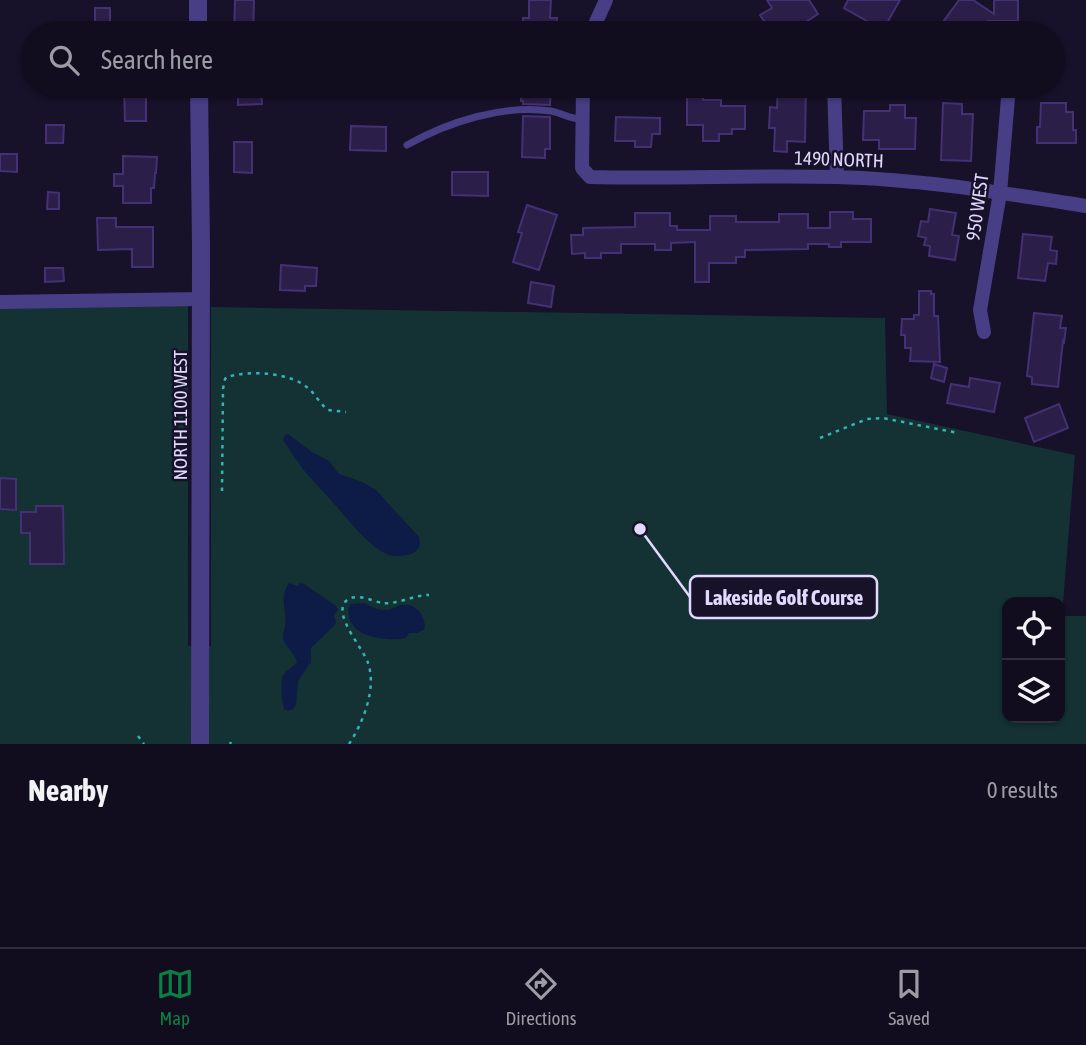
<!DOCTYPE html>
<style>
body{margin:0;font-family:"Asap Condensed",sans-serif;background:#1a1628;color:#f1f3f6}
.controls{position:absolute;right:21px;bottom:21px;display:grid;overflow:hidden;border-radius:14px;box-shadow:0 2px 5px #0004}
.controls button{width:63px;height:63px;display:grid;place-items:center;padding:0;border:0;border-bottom:2px solid #302d3d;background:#110d1f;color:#f1f3f6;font:35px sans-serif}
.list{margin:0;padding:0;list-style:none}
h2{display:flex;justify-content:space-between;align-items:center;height:91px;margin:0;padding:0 28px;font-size:30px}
h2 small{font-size:23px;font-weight:400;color:#9c9ca4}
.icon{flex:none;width:38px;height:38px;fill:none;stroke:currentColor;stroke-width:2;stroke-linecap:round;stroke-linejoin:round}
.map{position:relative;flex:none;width:1086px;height:744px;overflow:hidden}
.search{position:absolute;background:#110d1f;box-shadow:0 2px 5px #0004;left:21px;right:21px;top:21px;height:77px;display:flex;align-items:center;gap:18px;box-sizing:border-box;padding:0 24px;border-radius:38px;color:#9c9ca4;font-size:26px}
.sheet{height:203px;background:#110d1f}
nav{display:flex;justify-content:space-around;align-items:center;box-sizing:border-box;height:98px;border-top:2px solid #302d3d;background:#110d1f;font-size:19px;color:#9c9ca4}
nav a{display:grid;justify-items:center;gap:4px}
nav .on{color:#0b8043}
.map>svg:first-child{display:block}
.green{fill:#143133;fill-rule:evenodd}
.water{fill:#0c1c46}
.building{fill:#2b1e49;stroke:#443074;stroke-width:2}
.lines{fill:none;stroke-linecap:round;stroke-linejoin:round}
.path{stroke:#34b3b8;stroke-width:2.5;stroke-dasharray:3.5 5;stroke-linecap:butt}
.service{stroke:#473e86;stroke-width:7}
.minor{stroke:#473e86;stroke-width:14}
.tertiary{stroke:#473e86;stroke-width:18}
.labels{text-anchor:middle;stroke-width:5;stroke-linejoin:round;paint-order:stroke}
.street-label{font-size:19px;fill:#e1dafe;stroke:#171129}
.leader{fill:none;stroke:#e1dafe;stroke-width:2.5}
.callout-dot{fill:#e1dafe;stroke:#171129;stroke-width:2.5}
.callout{fill:#171129;stroke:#e1dafe;stroke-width:2.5}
.callout-label{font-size:21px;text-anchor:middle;font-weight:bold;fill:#e1dafe}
</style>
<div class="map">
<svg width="1086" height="744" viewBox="0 0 1086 744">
<rect width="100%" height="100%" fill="#171129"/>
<path class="green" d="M0 305H188V646H211V307L885 318 887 414 1075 455 1062 616H1086V744H0ZM1007 602H1060V718H1007Z"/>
<path class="water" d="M288 434 312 452 329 461 339 474 362 482 375 489 419 537C421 545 419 551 411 554 404 556 396 557 389 555 370 548 350 522 337 507 328 496 317 486 308 475 300 466 290 450 283 440L285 435Z
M289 583 297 586 300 583 304 584 336 606 338 609 334 616 336 622 334 626 311 648V662L298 681 296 705 293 709 288 711 284 709C282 700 279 682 284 674 287 669 294 667 297 662 295 653 285 647 283 638 282 631 284 633 285 627 288 610 278 600 289 583Z
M365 603C372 607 378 611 386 610 393 610 400 603 408 605 419 606 427 620 424 630L417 633H409L406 638C392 641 362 639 353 625 349 621 349 614 348 609L351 604Z"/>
<path class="building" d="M235 0H254L253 33H234Z
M529 0H551L550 18H557L556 33 522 32 523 18H529Z
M767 0H809L818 14 801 25 802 27 793 33H772L760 15 772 8Z
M848 0H900L883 30 844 8Z
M959 0H973L994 14V0H1018V21H987L978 33H935Z
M95 8H110V24L95 23Z
M639 23H660V33H639Z
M238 86H261L262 104 238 105Z
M521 86H551L550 105 523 104V101H521Z
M687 86H703V100H721V106H745V129H732V134H719V141H703V125H687Z
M778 86H806L805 142 787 141V152L774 151 775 128H769L770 107 777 108Z
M124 88H146V121H125Z
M943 103 962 104V114H973L971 161 941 160Z
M1041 103H1066V112H1073V130H1076V143H1037V127H1040Z
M890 105H905V118H916L915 149H879V140H863L864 111H890Z
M523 116 550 117V149H545V158L522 157Z
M616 117 660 118V134H652L651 147H635V141H615Z
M46 125H64L63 143H46Z
M351 126 386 127V151L350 150Z
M234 142H252V173L234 172Z
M0 154H17V172L0 171Z
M123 156 157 157 156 173H155L154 188H151V203H123V186H114V174H123Z
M452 172H488V196L452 195Z
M48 192 59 193V209H47Z
M527 205 557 215 539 270 513 262 522 233 518 232Z
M930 209 956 213 952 235 959 236 955 260 929 256 930 246 924 245 926 238 918 236 921 221 928 222Z
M830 212H853V219H871V242H841V247H829V244H808V249L745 250V257H736V263H709V282H695V242L671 243V250H655V244H621V253H601V258H585V253L572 254 571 235H583V228L635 227V213H670V226H677V230H710V216H736V222H779V214H808V228H830Z
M97 218H116V227H153V267H132V249L98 250Z
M1023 234 1052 237 1050 250 1057 251 1056 264 1048 263 1045 281 1018 278Z
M281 265 317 268 316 286H305V291L280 290Z
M45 268H63L64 281 45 282Z
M531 282 554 286 551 307 528 303Z
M919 291H931V294H934V316H938L940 362 910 361 911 348H905V335H901L902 319H914V315H919Z
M1034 313 1062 316 1060 328H1066L1064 342 1063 341 1058 387 1032 384V377L1027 376Z
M934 364 947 368 944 382 931 378Z
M970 378 1000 383 994 412 947 403 951 384 969 387Z
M1059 404 1068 428 1034 442 1025 418Z
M0 478 16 479V510L0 509Z
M36 506H63L64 564H30V533H21V512H36Z"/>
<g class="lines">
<path class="path" d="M820 438 867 419 883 418 958 433
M222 491 223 389 225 379 227 377C250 370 291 372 309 389 316 395 320 404 328 410L346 412
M138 736 144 744
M230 744 231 742
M349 744C363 723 377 688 368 663 364 649 332 615 346 601 355 592 372 601 382 603 397 605 413 595 429 595"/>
<path class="service" d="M407 145C448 122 503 104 551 111 563 113 568 119 583 119"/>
<path class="minor" d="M591 33 606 0
M583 86 582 168 590 177C672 179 754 175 836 177 920 179 1003 193 1086 206
M834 86 837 177
M0 302 201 299
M984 332 980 310 1000 193 1009 86"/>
<path class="tertiary" d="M198 0V33
M199 86 201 246 200 744"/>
</g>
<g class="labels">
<g class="street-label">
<text transform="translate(839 159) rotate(2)" y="7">1490 NORTH</text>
<text transform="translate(977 207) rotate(-82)" y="7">950 WEST</text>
<text transform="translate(180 415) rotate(-90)" y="7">NORTH 1100 WEST</text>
</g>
</g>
<path class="leader" d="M640 529L690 597"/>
<circle class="callout-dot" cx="640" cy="529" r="7"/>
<rect class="callout" x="690" y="576" width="187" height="42" rx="7"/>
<g class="callout-label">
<text x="784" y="605">Lakeside Golf Course</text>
</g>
</svg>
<div class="controls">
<button><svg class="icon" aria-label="locate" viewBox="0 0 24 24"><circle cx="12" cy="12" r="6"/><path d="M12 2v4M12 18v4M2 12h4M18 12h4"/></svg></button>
<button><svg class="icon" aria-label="layers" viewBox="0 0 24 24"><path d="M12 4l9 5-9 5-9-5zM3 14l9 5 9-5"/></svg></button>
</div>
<div class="search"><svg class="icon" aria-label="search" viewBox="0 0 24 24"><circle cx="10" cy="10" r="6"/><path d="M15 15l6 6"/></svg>Search here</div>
</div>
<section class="sheet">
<h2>Nearby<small>0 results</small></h2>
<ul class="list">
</ul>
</section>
<nav>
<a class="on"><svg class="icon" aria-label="map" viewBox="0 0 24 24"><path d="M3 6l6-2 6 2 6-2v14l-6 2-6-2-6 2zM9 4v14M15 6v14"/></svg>Map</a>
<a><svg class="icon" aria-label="directions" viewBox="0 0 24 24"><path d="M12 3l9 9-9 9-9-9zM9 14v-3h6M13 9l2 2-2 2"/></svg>Directions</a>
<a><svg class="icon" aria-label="saved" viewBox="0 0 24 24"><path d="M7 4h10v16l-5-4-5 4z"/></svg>Saved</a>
</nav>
